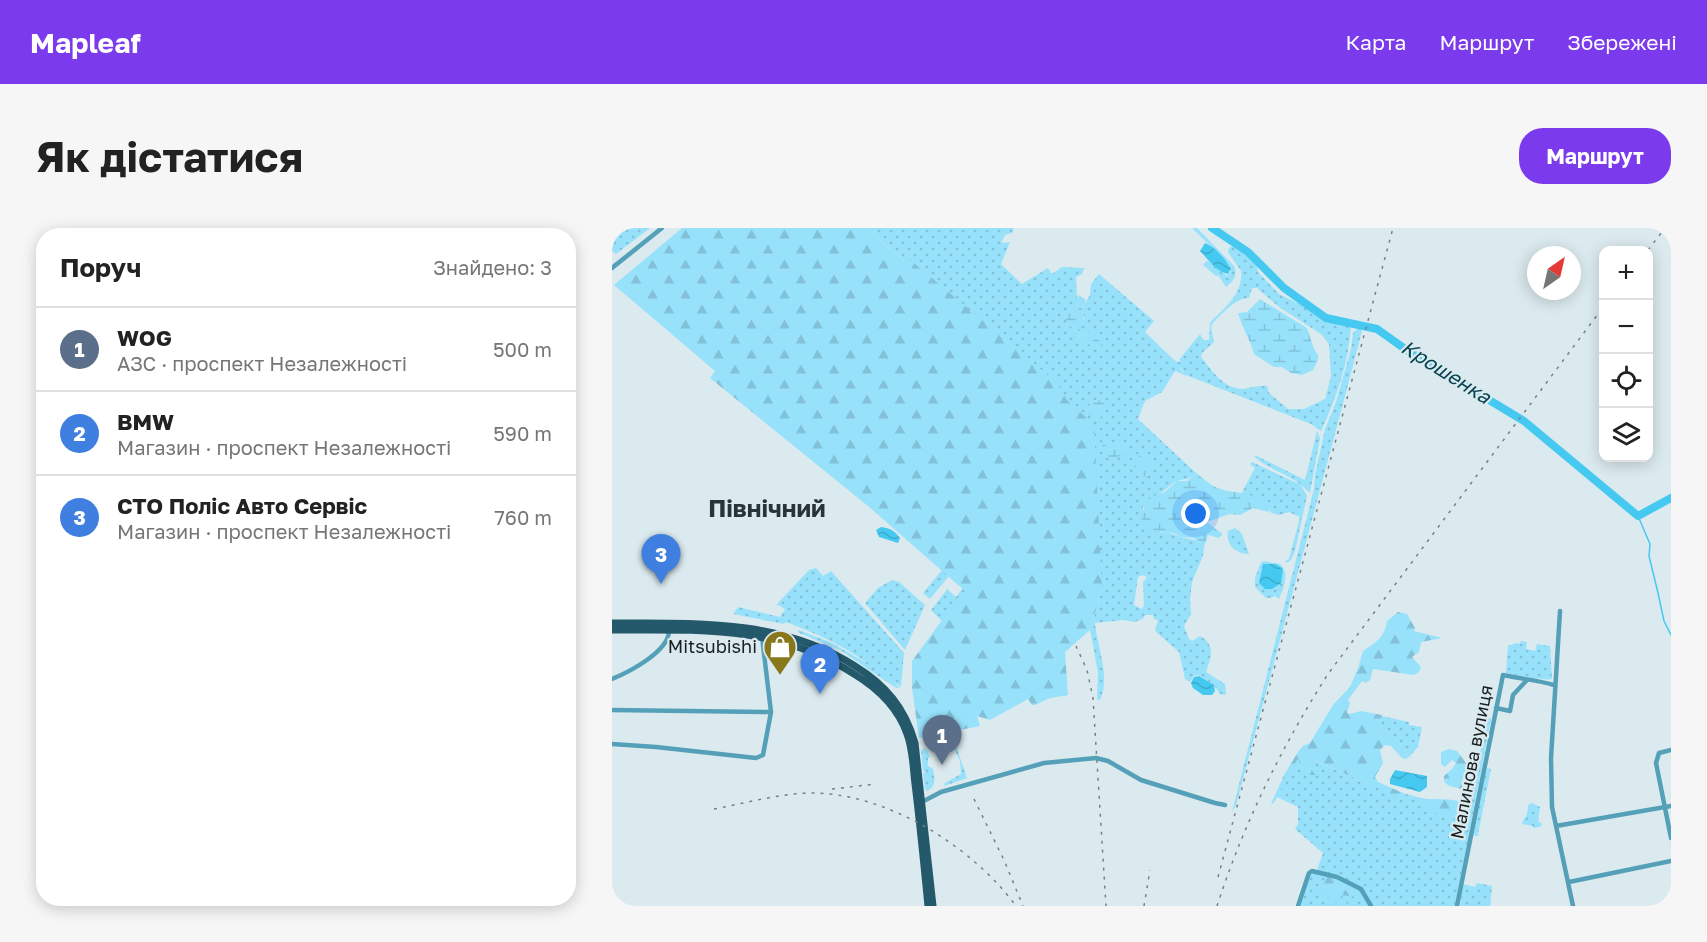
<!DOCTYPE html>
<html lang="uk">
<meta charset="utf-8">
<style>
body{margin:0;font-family:"Golos Text",sans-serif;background:#f6f6f6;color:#222}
.controls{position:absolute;right:18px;top:18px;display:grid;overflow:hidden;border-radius:12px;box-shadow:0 3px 15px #0003}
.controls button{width:54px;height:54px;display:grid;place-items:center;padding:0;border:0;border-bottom:2px solid #e0e0e0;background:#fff;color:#222;font:30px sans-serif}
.compass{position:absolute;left:915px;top:18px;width:54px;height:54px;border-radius:50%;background:#fff;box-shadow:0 3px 15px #0003;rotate:34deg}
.you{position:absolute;left:584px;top:286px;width:21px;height:21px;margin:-15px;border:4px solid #fff;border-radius:50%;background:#1a73e8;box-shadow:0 0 0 9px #1a73e833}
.badge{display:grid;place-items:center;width:39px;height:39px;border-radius:50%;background:#7c3aed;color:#fff;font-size:20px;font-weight:700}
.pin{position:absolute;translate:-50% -50px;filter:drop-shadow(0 2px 3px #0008)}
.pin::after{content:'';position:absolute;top:32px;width:21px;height:18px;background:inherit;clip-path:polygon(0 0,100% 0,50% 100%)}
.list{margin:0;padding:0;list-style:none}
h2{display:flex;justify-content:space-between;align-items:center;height:78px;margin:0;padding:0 24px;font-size:26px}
h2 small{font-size:20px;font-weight:400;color:#767676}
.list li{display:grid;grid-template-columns:39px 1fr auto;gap:18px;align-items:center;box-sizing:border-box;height:84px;padding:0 24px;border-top:2px solid #e0e0e0}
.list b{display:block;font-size:22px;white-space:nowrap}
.list p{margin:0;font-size:20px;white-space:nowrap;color:#767676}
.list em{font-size:20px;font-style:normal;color:#767676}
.icon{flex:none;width:33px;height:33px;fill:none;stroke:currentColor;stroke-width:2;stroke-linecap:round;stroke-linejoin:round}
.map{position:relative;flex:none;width:1059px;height:678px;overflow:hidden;border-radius:24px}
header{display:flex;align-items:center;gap:36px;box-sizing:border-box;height:84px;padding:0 30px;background:#7c3aed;color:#fff}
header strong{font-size:28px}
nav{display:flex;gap:33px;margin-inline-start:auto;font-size:21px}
.intro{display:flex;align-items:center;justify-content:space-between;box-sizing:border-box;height:144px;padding:0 36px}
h1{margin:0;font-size:42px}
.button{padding:15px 27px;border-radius:24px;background:#7c3aed;color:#fff;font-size:21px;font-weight:700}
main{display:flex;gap:36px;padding:0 36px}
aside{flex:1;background:#fff;border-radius:24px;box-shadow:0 3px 15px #0003}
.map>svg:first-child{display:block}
.grass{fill:url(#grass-dots);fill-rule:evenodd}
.forest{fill:url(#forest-firs)}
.wetland{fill:url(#wetland-marsh)}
.water{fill:url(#water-waves)}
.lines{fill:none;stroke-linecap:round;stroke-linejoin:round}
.stream{stroke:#45c9f0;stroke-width:1.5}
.river{stroke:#45c9f0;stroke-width:8}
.minor{stroke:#55a0b9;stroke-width:4.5}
.primary{stroke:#23596a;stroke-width:7}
.rail{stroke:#778184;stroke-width:1.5;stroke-dasharray:3 6;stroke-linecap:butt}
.labels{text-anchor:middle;stroke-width:4.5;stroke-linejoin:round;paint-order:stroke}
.poi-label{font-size:18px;fill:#1a1f21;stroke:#dbeaef;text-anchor:end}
.street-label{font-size:18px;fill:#1a1f21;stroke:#dbeaef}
.water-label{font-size:20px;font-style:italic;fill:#084353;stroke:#dbeaef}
.district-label{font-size:24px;font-weight:bold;fill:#283438;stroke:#dbeaef}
</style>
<header>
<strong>Mapleaf</strong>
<nav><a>Карта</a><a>Маршрут</a><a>Збережені</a></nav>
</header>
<div class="intro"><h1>Як дістатися</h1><a class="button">Маршрут</a></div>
<main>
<aside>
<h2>Поруч<small>Знайдено: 3</small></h2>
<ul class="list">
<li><span class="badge" style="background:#5c6f8a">1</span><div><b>WOG</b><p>АЗС · проспект Незалежності</p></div><em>500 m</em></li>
<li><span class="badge" style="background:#3f7fe0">2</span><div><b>BMW</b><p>Магазин · проспект Незалежності</p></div><em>590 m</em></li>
<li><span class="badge" style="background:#3f7fe0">3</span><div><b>СТО Поліс Авто Сервіс</b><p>Магазин · проспект Незалежності</p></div><em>760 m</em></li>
</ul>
</aside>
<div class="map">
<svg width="1059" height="678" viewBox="0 0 1059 678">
<defs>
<pattern id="grass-dots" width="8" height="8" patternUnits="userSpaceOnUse" patternTransform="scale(1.5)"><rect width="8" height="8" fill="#97e1fb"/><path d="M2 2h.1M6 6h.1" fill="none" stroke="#82c1d7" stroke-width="1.8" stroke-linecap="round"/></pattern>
<pattern id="forest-firs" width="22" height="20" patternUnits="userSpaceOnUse" patternTransform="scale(1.5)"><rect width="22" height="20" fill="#97e1fb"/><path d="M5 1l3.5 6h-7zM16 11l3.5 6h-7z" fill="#82c1d7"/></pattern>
<pattern id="wetland-marsh" width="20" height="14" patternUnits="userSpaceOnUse" patternTransform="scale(1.5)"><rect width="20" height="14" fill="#97e1fb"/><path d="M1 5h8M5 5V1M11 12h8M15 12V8" fill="none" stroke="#82c1d7"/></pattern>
<pattern id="water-waves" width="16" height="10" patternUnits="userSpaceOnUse" patternTransform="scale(1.5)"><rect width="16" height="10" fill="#45c9f0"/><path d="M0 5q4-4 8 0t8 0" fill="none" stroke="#3cacce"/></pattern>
</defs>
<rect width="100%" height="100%" fill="#dbeaef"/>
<path class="grass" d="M0 0H38L4 26 0 23Z
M254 0H402L400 5 393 7 389 15 398 14 389 36 410 56 436 40 440 46 450 39 472 40 470 46 464 49 465 71 452 89 469 111 486 120 479 104 470 106 466 104 472 91 470 81 478 67 479 56 487 46 542 93 533 104 562 132 566 134 569 133 567 132 588 106 591 112H597L598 95C613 79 631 67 629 43L616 24 617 20 620 18 639 30 644 36 646 44 667 66 718 91 730 92 739 97C737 133 725 169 709 203L699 196 579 149 573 146 569 139 570 143 577 149 563 143 550 164 533 173 526 191 584 245C573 254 577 249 566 253 556 256 553 267 536 270L531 279V287L549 305C558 304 561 307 569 309 579 313 585 309 592 319L591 328 580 354 578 371 579 386 572 398 577 411 580 413 588 408C604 417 599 429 594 444L613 456 614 467 608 466 602 457 586 447 582 448 578 454 573 451 567 424 543 403 546 392 542 391 541 387H533L532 390 523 394 512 392 483 395C485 419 499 449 488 472L485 471 486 444 478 402 490 361 391 118ZM640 60H645L667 79 709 106 717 116 719 148 713 171 692 181H676L657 165 655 158C647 157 639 160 631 161 611 161 599 141 589 129L590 125 602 114 599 99 601 95C610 86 623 70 637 70ZM530 347 535 349 531 354 532 377 530 381 522 377 526 349Z
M580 0H585L622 38C626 46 622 54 614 59L606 47 604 48 591 37 594 33 597 34 615 48 619 43 617 36Z
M747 99 750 103 733 168 624 577 620 584 702 261 703 247 713 201 724 174 739 121 741 105Z
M705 203 708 210 698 265C682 247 661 244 642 229L645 228 693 252Z
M640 234 689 257 695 268 683 323 679 332 675 335 673 333 677 331 688 289 677 284 667 287 660 285 649 272 629 266 643 240 638 236Z
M623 300 630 306 637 326C625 326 613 317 616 303Z
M652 333 668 336C678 346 672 359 667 371L663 368 658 370H654L643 359V350L649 334Z
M204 340 211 348 219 343 292 425 289 459 282 454 288 460H284L228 422 185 404 187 402 220 415 256 436C232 417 202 405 174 394L172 396 121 386 126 379 168 389 173 381 166 377 165 379V376L197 342Z
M330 342 337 348 318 371 311 365Z
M280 352 287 354 313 377 293 422 253 375 266 360Z
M337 359 336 362 344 369 351 360 354 363 330 393 319 382Z
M909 413 915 414 914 421 923 423 925 416 938 418 940 451C933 453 903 447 894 445L896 418 904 415 908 416Z
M770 488 797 494V497L810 499 806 519 797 529 784 510 768 499Z
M876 490 879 491 843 678H686L697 648 705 642 711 625 683 601 686 596V579L663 568 686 530 688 531 689 540 698 542 701 532 760 557 855 582Z
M336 504 344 518 355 550 332 558 333 555 349 546 348 533 336 507 317 511 316 509Z
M313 520 319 530 316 529V538L321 541C323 549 324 559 315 563L313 561 311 545 314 543H311L309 522Z
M875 540 879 541 866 606 867 608 860 607Z
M920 575 928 579 926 593 930 596 928 599 921 600V598L910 596 912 590 914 589 917 576Z
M865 655 880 658 878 678H848L851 656 863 659Z"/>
<path class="forest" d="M70 0H254L292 33 295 31 302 35 445 155 454 171 482 197 490 361 478 402 453 424 456 467 438 470 423 477H420L416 471 378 492 365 488 368 498 307 510 300 460V433L341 377 353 363 256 278 98 150 103 143 2 57Z
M786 384 795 386 803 400 802 403 830 410 809 414 807 424 800 429 809 439 807 444 802 447 761 441 758 452 754 455 750 453 736 472 738 475 735 485 738 486 749 483 770 487 768 499 784 510 797 529 794 531 790 530 779 518 773 517 768 522 771 535 763 549 766 554 791 565 793 568 786 569 702 532 698 541 704 547C690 548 690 540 686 530L662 575 659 576 672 547 686 524 691 518 698 515 721 477 738 459 746 440 751 423C763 415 773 409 775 393Z
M837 521 845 523 854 535V545L849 555 853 562C844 558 830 560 832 548L841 540 844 535 840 532 833 539 829 536V524Z
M807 570C820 572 833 570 846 573L848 576 843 590C827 594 819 577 805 572Z
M714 649C726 649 745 657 751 668L745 669 729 667V671L734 674 736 678 725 674 721 678 719 672 710 664Z"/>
<path class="wetland" d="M467 67 474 72 470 81 472 95 467 104 470 106 479 104 490 116 488 120C471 118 462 102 452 89Z
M648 71 695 100 702 121 706 127V132L701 142 690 147 679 145 670 139H662L642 126C638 111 630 100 626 85L635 84Z
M476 181a9 9 0 1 1 18 0a9 9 0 1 1-18 0Z
M491 212C501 211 532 229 539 236V245L535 249C522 244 522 239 519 227L515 225 500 231 494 229 490 222Z
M584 245C591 250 599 258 608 261 623 266 657 264 658 287L657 284 641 280 628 287 617 286 595 294 609 305 610 304V307L607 310 596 307 592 319 582 310 569 309 561 305 542 304 531 295 530 289 533 274 536 270 553 264 565 253H575Z"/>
<path class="water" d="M593 15C603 19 614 31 619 41L616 46C604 44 597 32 588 23Z
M269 299C278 300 283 303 288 310L286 315 267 309 264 302Z
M651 336H664L671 341 669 355 660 361H653L647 355Z
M587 448 602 457 603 463 600 467H591L581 460 579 455 582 449Z
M783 542 815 548V559L808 564 778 556V551Z"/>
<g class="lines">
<path class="stream" d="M1026 288 1038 316 1037 328 1046 365 1052 393 1059 407"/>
<path class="river" d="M600 0 636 24 672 60 714 90 765 101 796 123 912 193 1026 288 1059 270"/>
<path class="minor" d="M0 40 50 0
M948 383 939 530 940 579 961 678
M0 451C17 444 58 423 57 402
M884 480 898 483 901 467 915 452
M0 482 159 484
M0 516 44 519 144 530 151 527 159 484 150 409
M1059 522 1047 525 1044 535 1059 610
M308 575 329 564 432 535 484 530 496 533 529 552 603 575 613 577
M944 598 1059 578
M957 654 1059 633
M686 678 697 645 700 643 725 649 749 661 759 678
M845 678 891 447C909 451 925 452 942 457"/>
<path class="primary" d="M0 395C83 395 170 391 243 438 274 457 293 480 303 515L321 678
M0 402C85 402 167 397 242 446 265 460 286 480 295 506 301 522 301 540 303 556 308 596 312 637 316 678"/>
<path class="rail" d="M1036 22 1053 0
M464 418 475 442 481 470 494 678
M220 561 264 556
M362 571 392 632 411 678
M102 581C134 575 166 566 197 565 274 564 360 618 404 678
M606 649 781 0
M532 678 538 642
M605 678C632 595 669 520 716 446L992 78"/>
</g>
<defs>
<g id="shop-pin" transform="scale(1.725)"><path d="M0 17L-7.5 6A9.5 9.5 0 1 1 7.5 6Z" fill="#89771c" stroke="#dbeaef"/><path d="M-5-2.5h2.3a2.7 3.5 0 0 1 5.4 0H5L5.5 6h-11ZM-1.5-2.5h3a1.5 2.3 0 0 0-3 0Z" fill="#fff"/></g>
</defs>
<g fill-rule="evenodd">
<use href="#shop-pin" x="168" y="419"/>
</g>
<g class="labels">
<g class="poi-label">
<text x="145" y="425">Mitsubishi</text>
</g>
<g class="street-label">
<text transform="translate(860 534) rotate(-79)" y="6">Малинова вулиця</text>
</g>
<g class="water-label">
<text transform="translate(834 144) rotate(32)" y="7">Крошенка</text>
</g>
<g class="district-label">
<text x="155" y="289">Північний</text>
</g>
</g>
</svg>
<div class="controls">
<button>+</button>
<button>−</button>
<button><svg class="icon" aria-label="locate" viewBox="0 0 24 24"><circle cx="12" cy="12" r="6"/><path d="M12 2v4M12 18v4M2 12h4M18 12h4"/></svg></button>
<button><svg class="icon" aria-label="layers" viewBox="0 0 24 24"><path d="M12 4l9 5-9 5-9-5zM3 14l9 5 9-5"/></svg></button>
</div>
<svg class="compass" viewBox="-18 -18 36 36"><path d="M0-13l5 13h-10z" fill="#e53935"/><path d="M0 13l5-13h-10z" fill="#767676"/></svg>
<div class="you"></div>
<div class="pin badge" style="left:330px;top:537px;background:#5c6f8a">1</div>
<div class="pin badge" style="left:208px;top:466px;background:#3f7fe0">2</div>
<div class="pin badge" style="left:49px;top:356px;background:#3f7fe0">3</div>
</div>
</main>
